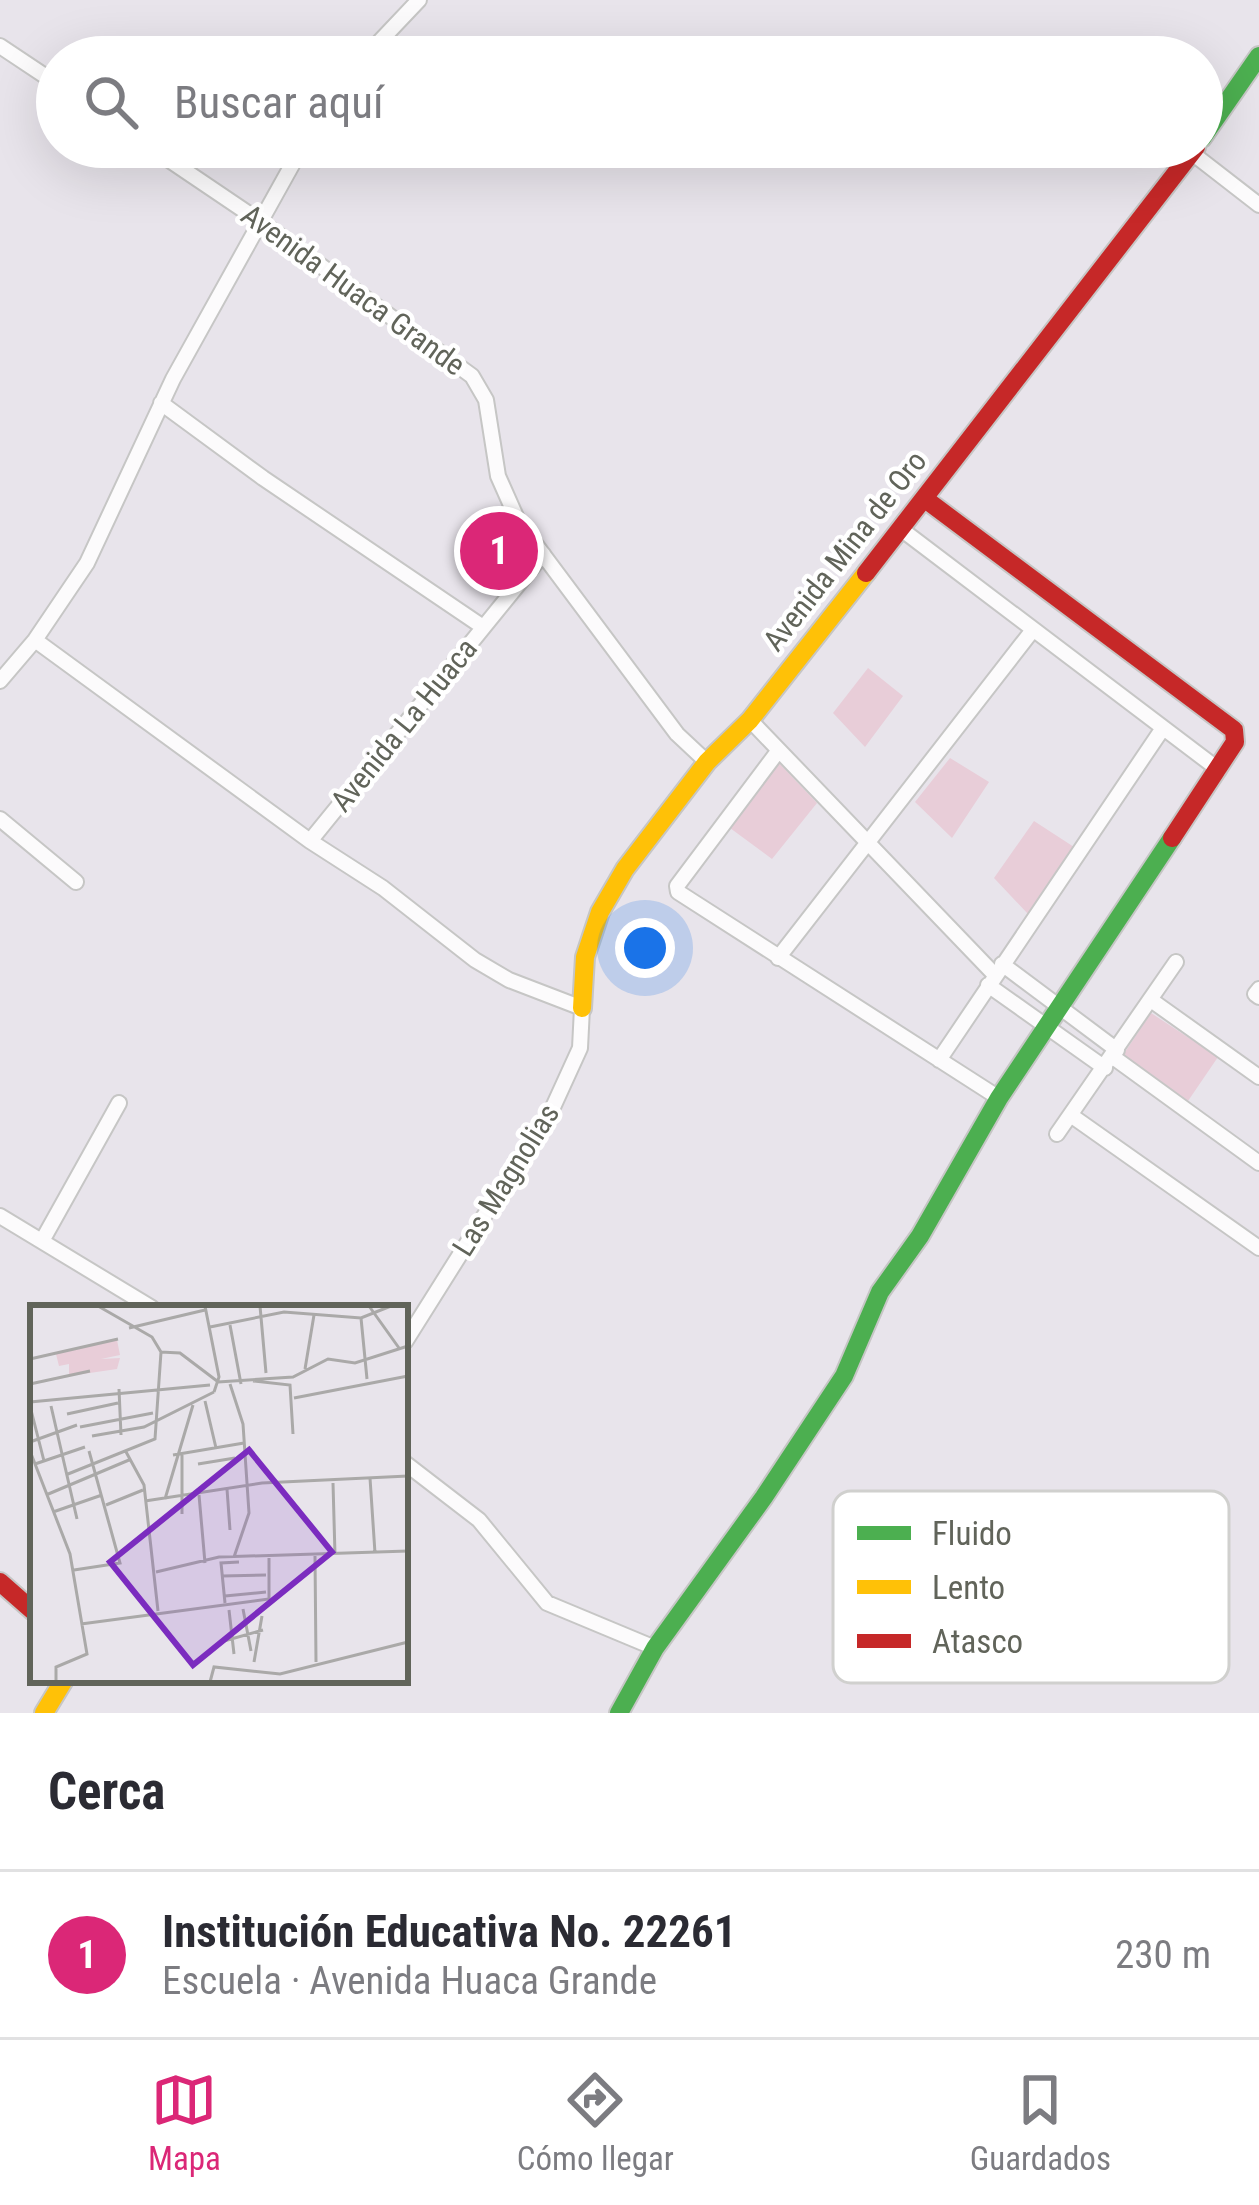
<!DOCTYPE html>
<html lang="es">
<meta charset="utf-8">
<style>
body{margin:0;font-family:"Roboto Condensed",sans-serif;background:#f2f2f3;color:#2b2b33}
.you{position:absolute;left:645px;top:948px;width:42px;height:42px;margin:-30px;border:9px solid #fff;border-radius:50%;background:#1a73e8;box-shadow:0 0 0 18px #1a73e833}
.badge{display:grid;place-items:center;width:78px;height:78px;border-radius:50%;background:#db2777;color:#fff;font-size:39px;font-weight:700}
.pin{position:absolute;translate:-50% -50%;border:6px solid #fff;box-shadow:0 3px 12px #0006}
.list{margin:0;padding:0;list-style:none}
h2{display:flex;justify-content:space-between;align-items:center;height:156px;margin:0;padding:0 48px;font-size:51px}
h2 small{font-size:39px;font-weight:400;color:#7c7c81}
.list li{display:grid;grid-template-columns:78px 1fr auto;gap:36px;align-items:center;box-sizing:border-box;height:168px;padding:0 48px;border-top:3px solid #e1e1e2}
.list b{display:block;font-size:45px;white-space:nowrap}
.list p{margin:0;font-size:39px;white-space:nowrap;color:#7c7c81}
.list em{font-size:39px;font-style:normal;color:#7c7c81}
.icon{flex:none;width:66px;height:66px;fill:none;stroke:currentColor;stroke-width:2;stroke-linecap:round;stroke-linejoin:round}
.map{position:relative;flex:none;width:1259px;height:1713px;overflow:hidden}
.search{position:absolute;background:#fff;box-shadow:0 12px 48px #0002;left:36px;right:36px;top:36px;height:132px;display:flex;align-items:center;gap:30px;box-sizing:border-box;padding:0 42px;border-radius:66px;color:#7c7c81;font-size:45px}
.sheet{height:324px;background:#fff}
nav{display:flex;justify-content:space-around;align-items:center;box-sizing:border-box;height:168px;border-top:3px solid #e1e1e2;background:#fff;font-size:33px;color:#7c7c81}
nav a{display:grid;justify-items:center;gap:6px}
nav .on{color:#db2777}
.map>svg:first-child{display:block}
.green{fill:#e8cdd8}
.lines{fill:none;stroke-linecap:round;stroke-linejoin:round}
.street-casing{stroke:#c6c6c5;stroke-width:18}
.fast-casing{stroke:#c6c6c5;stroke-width:22}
.slow-casing{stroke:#c6c6c5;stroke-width:22}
.jam-casing{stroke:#c6c6c5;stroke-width:22}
.street{stroke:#fcfbfc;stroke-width:14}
.fast{stroke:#4caf50;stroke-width:18}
.slow{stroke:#ffc107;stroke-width:18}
.jam{stroke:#c62828;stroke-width:18}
.labels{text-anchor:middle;stroke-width:9;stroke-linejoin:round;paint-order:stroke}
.street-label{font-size:30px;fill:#61645a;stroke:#fff}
.inset-road{fill:none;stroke:#aaa9a8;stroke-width:3}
.view{fill:#7b2cbf;fill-opacity:0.15;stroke:#7b2cbf;stroke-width:6}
.inset-edge{fill:none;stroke:#61645a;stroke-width:6}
.key{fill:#fff;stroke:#d0d0ce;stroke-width:3}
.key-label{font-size:33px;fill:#61645a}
</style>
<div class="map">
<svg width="1259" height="1713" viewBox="0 0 1259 1713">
<rect width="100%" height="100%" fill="#e8e4eb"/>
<path class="green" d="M868 668 903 696 865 747 833 713Z
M950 758 989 782 952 838 915 802Z
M778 762 817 803 772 859 730 828Z
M1034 821 1074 847 1028 914 994 878Z
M1151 1013 1218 1057 1188 1101 1123 1055Z"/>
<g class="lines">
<g class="street-casing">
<path id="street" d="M0 46 57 84
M365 57 419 0
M150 147 261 222 472 376 486 400 498 476 518 521 677 734 707 762
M1192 153 1259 205
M161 403 263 478 483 627
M901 529 1219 770
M35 640 310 841 383 888 475 960 509 980 582 1008 580 1048 554 1105 405 1342
M0 681 35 640 87 563 173 379 302 147
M750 720 995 975
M779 750 677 886 678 892 999 1098
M0 819 76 882
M310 841 543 554
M778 958 1032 631
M1002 964 1117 1050
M988 985 1105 1068
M1259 989 1255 994 1259 997
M1151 1000 1259 1077
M1113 1057 1259 1163
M939 1060 1163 728
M1072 1116 1259 1248
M1057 1134 1176 962
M0 1216 152 1308
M42 1241 119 1103
M405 1463 479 1520 547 1603 655 1648"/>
</g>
<g class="fast-casing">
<path id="fast" d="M1202 138 1259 56
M619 1713 655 1648 764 1497 844 1376 880 1292 920 1236 999 1098 1172 838"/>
</g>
<g class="slow-casing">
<path id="slow" d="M582 1008 585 957 600 912 625 869 707 762 750 720 866 573
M44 1713 64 1680"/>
</g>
<g class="jam-casing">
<path id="jam" d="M925 499 1234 730 1235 742 1172 838
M866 573 1196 147
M0 1582 33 1611"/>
</g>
<use href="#street" class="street"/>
<use href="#fast" class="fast"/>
<use href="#slow" class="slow"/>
<use href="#jam" class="jam"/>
</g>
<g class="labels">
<g class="street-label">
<text transform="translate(353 290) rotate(36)" y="10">Avenida Huaca Grande</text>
<text transform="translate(845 551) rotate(-52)" y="10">Avenida Mina de Oro</text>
<text transform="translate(404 725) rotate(-51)" y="10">Avenida La Huaca</text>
<text transform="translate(506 1180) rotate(-58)" y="10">Las Magnolias</text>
</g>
</g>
<g transform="translate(30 1305)">
<rect width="378" height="378" fill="#e8e4eb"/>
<path d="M87 35 90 50 71 54 90 53 87 64 39 71V59L29 61 26 49Z" fill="#e8cdd8"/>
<path class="inset-road" d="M68 1 122 32 131 47M175 1 189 72 184 87M230 1 236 68M339 1 369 43M331 13 337 74M200 20 211 79M180 22 254 7 331 13 361 1M99 23 175 5M0 54 88 34M275 64 284 10M223 76 260 80 263 129M188 77 263 72 298 54 325 58 378 41M0 79 60 66M200 79 213 119 219 208 204 252M89 84 91 130M264 93 378 71M175 96 186 143M0 97 180 80M0 101 14 156M21 101 47 214M37 109 88 98M50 122 123 108M62 131 114 122 184 87M0 137 47 120M95 145 114 180 128 306M0 146 40 249 57 349 26 362V377M152 149V209M143 150 214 138M5 159 55 142M168 159 205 153M38 169 125 134 131 47 150 48 187 76M340 173 345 248M303 178 305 250M197 184 200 225M16 190 99 155M169 190 175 258M135 194 163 100M115 196 232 178 378 171M76 200 113 185M23 207 72 190M285 251 286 357M44 265 90 258 59 146M126 267 189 252 378 246M192 271 236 270M195 291 236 287M195 298 191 258 209 257M213 304 221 346M199 305 204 349M51 319 239 294V253M194 336 233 325M224 357 232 311M180 377 184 362 250 369 378 337"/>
<path class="view" d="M219 145 302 247 163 360 80 257Z"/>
<rect width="378" height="378" class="inset-edge"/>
</g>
<rect x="833" y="1491" width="396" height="192" rx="18" class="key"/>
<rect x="857" y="1526" width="54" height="14" fill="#4caf50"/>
<rect x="857" y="1580" width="54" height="14" fill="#ffc107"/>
<rect x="857" y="1634" width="54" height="14" fill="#c62828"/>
<g class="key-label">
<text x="932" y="1545">Fluido</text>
<text x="932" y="1599">Lento</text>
<text x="932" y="1653">Atasco</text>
</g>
</svg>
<div class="you"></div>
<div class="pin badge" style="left:499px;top:551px">1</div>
<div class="search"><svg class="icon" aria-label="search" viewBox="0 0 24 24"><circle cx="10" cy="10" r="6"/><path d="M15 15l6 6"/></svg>Buscar aquí</div>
</div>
<section class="sheet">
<h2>Cerca<small></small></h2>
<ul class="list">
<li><span class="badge">1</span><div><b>Institución Educativa No. 22261</b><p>Escuela · Avenida Huaca Grande</p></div><em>230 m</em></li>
</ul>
</section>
<nav>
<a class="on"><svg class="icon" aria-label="map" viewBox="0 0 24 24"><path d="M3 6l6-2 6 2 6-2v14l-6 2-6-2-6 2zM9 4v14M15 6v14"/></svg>Mapa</a>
<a><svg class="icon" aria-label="directions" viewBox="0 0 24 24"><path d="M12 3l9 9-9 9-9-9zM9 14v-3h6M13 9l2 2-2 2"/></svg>Cómo llegar</a>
<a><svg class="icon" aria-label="saved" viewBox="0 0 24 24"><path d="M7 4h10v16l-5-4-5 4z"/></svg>Guardados</a>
</nav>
